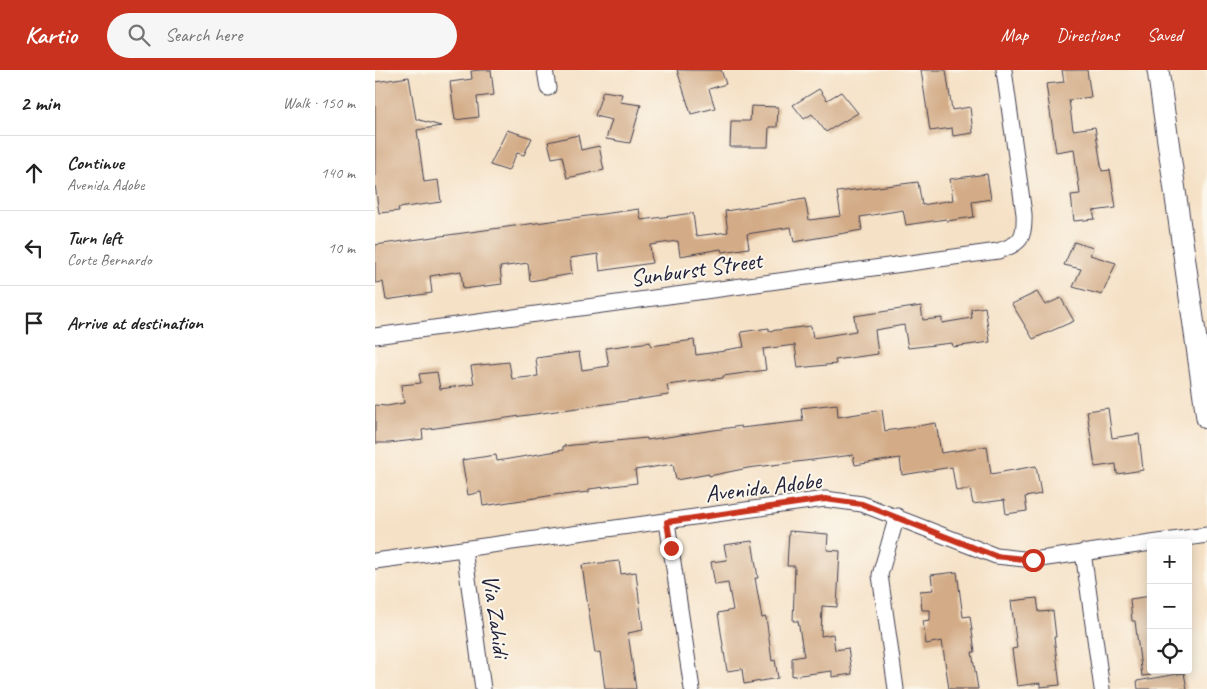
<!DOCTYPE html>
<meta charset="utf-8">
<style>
body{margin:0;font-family:Caveat,sans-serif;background:#f6f6f6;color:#222}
.controls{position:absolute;right:15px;bottom:15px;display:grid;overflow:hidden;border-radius:5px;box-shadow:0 2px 12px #0003}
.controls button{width:45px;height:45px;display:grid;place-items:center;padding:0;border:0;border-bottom:1px solid #e0e0e0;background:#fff;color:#222;font:25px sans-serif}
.stop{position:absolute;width:15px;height:15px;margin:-11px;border:4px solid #c8321e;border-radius:50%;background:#fff}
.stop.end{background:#c8321e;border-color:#fff;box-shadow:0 1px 5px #0008}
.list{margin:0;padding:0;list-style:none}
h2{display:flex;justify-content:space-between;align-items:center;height:65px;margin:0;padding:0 20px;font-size:21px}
h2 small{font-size:16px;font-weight:400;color:#767676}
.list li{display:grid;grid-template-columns:32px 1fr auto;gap:15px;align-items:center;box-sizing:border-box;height:75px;padding:0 20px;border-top:1px solid #e0e0e0}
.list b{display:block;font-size:19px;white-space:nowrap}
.list p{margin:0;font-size:16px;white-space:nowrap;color:#767676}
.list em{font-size:16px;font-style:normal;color:#767676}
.icon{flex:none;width:28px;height:28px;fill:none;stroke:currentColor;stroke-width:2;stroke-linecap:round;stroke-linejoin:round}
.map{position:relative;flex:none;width:832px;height:619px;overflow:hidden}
header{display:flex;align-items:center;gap:30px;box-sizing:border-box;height:70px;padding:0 25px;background:#c8321e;color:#fff}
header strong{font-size:24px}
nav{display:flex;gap:28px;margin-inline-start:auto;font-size:18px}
.search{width:350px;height:45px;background:#f6f6f6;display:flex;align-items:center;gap:12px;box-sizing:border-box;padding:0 18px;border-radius:28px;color:#767676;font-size:19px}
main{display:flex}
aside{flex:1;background:#fff}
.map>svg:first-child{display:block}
.building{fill:#d3ac87}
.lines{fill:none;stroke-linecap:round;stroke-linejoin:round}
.street-casing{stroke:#423f50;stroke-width:17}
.secondary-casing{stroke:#423f50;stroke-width:23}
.street{stroke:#fff;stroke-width:15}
.secondary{stroke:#fff;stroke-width:21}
.route{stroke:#c8321e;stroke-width:6}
.labels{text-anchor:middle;stroke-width:4;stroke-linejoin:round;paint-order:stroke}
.street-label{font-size:24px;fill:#22223b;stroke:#fbf7ec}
</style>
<header>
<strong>Kartio</strong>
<div class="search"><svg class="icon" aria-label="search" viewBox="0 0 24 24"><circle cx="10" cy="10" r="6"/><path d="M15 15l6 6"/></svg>Search here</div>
<nav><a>Map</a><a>Directions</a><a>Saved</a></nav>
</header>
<main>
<aside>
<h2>2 min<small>Walk · 150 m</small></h2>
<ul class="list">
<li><svg class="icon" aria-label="ahead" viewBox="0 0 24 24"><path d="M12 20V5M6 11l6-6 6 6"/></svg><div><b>Continue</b><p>Avenida Adobe</p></div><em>140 m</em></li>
<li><svg class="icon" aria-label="left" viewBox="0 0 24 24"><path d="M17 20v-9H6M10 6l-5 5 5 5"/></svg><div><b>Turn left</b><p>Corte Bernardo</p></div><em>10 m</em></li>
<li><svg class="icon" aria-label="arrive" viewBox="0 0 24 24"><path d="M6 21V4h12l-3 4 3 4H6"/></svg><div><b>Arrive at destination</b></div></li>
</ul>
</aside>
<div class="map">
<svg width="832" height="619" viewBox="0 0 832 619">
<rect width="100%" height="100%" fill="#fbf7ec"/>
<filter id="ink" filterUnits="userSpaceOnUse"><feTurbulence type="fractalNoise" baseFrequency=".02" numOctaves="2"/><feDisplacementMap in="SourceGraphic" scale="10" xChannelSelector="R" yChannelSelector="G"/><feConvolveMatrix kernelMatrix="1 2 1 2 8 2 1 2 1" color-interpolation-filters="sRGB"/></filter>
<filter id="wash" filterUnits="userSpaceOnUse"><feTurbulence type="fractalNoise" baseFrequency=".0096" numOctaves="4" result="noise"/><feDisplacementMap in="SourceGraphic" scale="20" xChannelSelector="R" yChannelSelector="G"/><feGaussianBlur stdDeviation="1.12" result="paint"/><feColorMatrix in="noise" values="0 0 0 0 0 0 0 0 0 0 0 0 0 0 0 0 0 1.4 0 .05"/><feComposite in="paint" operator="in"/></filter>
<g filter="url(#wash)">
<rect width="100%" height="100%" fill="#f5e1c6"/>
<g id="blocks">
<path class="building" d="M106 0H116L119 25 102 27 104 47 80 50 75 12 97 9 96 1Z
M302 0H346L351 14 334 19 340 38 316 44Z
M546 0H571L577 40 595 37 598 63 578 66 577 58 555 61Z
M687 0H712L716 27 694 30 698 60 720 57 727 101 735 100 741 138 718 141 720 149 699 151 696 125 705 124 699 79 681 82 671 14 689 12Z
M34 7 41 49 66 56 42 60 49 112 63 110 66 132 23 138 24 141 4 143 0 115V12Z
M444 19 452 30 466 22 483 43 451 62 437 44 429 49 418 35Z
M228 21 247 24 245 32 266 35 255 73 231 69 237 50 220 46Z
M376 36 403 37 402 57H394L393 77H355L356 51H375Z
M132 60 157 68 149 85 142 83 133 101 115 95Z
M203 65 206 80 224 76 229 100 192 108 187 86 177 88 173 72Z
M612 104 616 129 597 132 599 147 572 151 571 149 531 155 528 140 485 147 487 160 419 172 416 157 397 160 372 164 374 178 347 182 346 179 305 186 303 171 275 175 277 193 225 201 223 184 195 188 197 204 155 211 153 193 125 197 127 214 88 219 86 201 55 206 57 223 11 230 8 212 0 213V175L264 139 266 150 318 143 321 166 353 162 350 141 430 129 434 150 466 146 462 122 543 112 547 135 578 130 575 109Z
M699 172 718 178 715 185 741 193 727 225 698 217 706 199 689 195Z
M662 222 670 235 686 228 699 251 658 269 637 234Z
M546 236 548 250 567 248V253L597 248 596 239 610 237 615 272 578 277 577 273 533 278 529 255 500 260 503 284 460 290 461 294 423 298 420 275 388 279 391 300 348 306V308L292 315 294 325 47 360 48 369 14 373H0V335L12 336 29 333 26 315 46 313 44 304 62 302 65 319 99 314 96 296 134 292 137 309 163 306 161 288 204 282 207 300 234 296 231 278 275 272 276 276 319 270 321 285 350 281V280L369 277 366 262 394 258V261L436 256 438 268 481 261 479 246Z
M462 334 463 347 507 340 510 361 561 353 566 383 612 376 616 404 661 396 666 424 650 427 652 441 631 444 629 430 598 434 595 419 581 421 577 397 527 405 525 388 480 395 478 385 373 398 334 406V404L301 410 298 394 260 400 262 413 214 419V422L187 425 186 424 108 436 106 422 93 425 87 390 121 385 122 391 188 380V376L272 368V370L366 356V358L428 351 426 338Z
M733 338 737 368 764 364 768 400 742 404 741 394 720 397 712 341Z
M414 461 453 464 452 480 465 481 462 537 447 536 446 566 458 564 460 580 473 578 477 604 457 607V601L417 606V588L429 586 423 551H418L420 496H412Z
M377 471 383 508H380L387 548 391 547 397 591 400 590 403 608 369 614 367 599 352 601 343 543 358 540 353 513 340 515 336 492 352 490 349 475Z
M244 491 246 504 261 502 264 529 268 560 253 563 261 619H230L225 582 220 583 212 530 207 495Z
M582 502 588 547 595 546 600 582H597L603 619H574L567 571 551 574 548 551 555 550V540H547L545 521 558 520 556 505Z
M776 526V605L767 606 760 551H757L755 529Z
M662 528 664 542 678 541 681 567H679L685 615 665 617V613L642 616 637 579 642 578 636 531Z
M809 603 812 619H763L762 611Z"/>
</g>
</g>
<g filter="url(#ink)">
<use href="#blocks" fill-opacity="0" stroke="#423f50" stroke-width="1"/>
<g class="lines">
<g class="street-casing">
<path id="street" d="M170 0 173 18
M0 266 623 181C646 174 650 168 649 144L629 0
M292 452 317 619
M89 479 108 619
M708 482 727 619
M0 491 450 429 487 434 621 486 658 490 832 465
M521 619 505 505 522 446"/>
</g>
<g class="secondary-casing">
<path id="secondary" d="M783 0 832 348"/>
</g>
<use href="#street" class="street"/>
<use href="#secondary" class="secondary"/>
</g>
</g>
<g class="lines" filter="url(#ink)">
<path class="route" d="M296 478 292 452 450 429 487 434 620 486 658 490"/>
</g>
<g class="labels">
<g class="street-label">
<text transform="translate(321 199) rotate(-8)" y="8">Sunburst Street</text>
<text transform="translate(388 417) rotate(-7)" y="8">Avenida Adobe</text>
<text transform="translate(121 546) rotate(82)" y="8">Via Zahidi</text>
</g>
</g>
</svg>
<div class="controls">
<button>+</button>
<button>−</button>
<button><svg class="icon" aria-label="locate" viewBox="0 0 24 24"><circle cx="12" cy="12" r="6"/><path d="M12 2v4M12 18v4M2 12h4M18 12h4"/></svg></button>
</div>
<div class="stop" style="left:658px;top:490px"></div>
<div class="stop end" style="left:296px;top:478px"></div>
</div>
</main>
